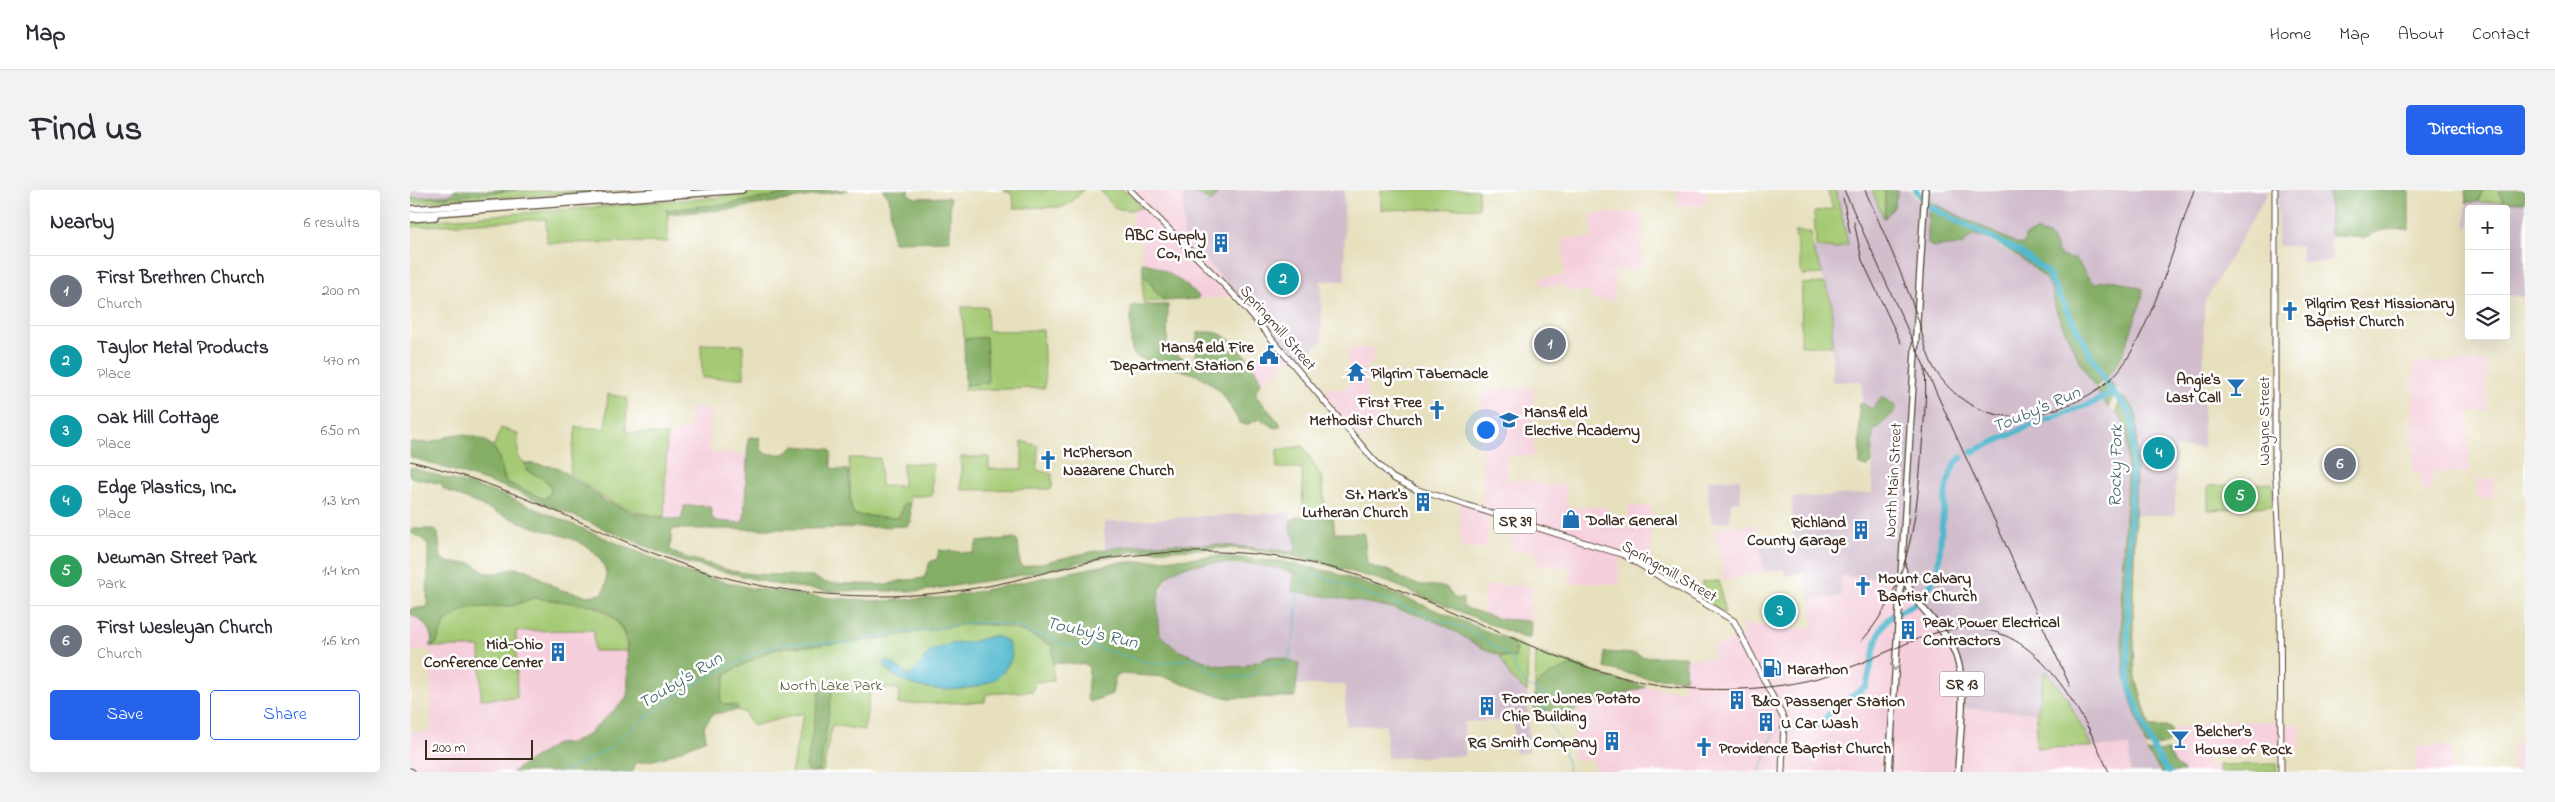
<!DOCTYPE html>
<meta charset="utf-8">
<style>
body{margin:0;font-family:"Indie Flower",sans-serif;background:#f2f2f3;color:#2b2b33}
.controls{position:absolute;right:15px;top:15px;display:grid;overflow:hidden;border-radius:5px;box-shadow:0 5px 20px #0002}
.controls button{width:45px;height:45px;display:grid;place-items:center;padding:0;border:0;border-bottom:1px solid #e1e1e2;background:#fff;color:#2b2b33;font:25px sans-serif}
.scale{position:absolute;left:15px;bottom:12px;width:108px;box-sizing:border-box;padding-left:5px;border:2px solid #3b2a1e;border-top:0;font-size:14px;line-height:18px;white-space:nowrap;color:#3b2a1e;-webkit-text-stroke:4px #fff;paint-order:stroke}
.you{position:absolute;left:1075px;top:239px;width:18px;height:18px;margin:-12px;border:4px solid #fff;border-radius:50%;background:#1a73e8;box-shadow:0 0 0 8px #1a73e833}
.badge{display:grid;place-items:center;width:32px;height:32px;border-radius:50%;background:#2563eb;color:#fff;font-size:16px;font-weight:700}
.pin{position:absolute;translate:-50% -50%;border:2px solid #fff;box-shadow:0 1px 5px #0006}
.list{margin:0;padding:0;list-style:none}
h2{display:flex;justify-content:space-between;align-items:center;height:65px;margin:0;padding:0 20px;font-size:21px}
h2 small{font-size:16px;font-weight:400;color:#7c7c81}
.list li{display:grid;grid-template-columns:32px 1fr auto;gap:15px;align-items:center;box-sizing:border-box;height:70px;padding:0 20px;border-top:1px solid #e1e1e2}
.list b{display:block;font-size:19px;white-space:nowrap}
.list p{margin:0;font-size:16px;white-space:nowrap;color:#7c7c81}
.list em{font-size:16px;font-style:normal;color:#7c7c81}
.actions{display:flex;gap:10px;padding:15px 20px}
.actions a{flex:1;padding:11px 0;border:1px solid #2563eb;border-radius:5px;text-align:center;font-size:18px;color:#2563eb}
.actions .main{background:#2563eb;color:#fff}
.icon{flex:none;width:28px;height:28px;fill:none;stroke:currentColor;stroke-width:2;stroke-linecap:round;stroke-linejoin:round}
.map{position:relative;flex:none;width:2115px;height:582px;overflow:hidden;border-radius:5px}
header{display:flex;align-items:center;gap:30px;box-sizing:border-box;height:70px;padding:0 25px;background:#fff;border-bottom:1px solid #e1e1e2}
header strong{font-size:24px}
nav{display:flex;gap:28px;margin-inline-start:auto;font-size:18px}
.intro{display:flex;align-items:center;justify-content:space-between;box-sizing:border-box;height:120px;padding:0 30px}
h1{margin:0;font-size:35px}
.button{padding:12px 22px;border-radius:5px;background:#2563eb;color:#fff;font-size:18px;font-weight:700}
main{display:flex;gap:30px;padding:0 30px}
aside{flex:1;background:#fff;border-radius:5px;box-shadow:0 5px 20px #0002}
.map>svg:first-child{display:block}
.built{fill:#f5cfdb}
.industrial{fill:#d1bdcc}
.green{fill:#a5ca74;stroke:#707a49}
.forest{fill:#84ae66;stroke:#606c42}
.water{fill:#4fb8cd;stroke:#457176}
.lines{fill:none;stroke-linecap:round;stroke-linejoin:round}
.stream{stroke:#4fb8cd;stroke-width:1}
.river{stroke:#4fb8cd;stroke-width:6}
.major-casing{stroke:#554536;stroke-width:7}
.highway-casing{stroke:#554536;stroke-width:8}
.major{stroke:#fff;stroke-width:5}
.highway{stroke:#fff;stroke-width:5.5}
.rail{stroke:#3b2a1e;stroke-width:1}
.oneway{stroke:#a79f9a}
.labels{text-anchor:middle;stroke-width:5;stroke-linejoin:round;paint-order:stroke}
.shield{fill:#fff;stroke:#766a62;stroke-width:1}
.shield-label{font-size:15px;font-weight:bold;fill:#3b2a1e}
.poi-label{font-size:16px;font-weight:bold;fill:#3b2a1e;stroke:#fff;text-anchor:start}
.street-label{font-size:16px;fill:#3b2a1e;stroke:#fff}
.park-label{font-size:16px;fill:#5b5a38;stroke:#fff}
.water-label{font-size:18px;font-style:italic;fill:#436364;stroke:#fff}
</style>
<header>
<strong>Map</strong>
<nav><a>Home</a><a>Map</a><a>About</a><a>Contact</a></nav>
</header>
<div class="intro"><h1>Find us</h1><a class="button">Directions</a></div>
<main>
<aside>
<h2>Nearby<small>6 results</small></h2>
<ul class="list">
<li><span class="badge" style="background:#6b7280">1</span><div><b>First Brethren Church</b><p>Church</p></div><em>200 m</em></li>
<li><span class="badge" style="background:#0f9aa8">2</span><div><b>Taylor Metal Products</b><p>Place</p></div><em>470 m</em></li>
<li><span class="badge" style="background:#0f9aa8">3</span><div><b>Oak Hill Cottage</b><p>Place</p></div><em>650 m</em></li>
<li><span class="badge" style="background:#0f9aa8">4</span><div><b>Edge Plastics, Inc.</b><p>Place</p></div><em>1.3 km</em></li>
<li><span class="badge" style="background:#2e9e5b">5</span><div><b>Newman Street Park</b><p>Park</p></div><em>1.4 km</em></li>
<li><span class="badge" style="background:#6b7280">6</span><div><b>First Wesleyan Church</b><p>Church</p></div><em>1.6 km</em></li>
</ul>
<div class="actions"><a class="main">Save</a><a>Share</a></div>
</aside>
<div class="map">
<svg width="2115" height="582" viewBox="0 0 2115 582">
<rect width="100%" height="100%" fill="#fff"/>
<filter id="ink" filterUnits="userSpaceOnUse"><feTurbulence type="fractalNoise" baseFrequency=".02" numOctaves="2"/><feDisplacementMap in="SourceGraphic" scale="10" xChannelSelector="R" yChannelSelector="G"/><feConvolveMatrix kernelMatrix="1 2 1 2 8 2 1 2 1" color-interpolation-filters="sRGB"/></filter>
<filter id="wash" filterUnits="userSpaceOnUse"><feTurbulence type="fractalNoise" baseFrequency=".0096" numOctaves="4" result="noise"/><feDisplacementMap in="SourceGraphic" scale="20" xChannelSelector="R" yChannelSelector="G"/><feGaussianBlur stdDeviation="1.12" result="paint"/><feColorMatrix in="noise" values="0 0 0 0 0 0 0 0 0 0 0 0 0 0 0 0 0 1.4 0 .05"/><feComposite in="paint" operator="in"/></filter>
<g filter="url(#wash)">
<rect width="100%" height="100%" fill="#e6e0bd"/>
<path class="built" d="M729 0H777L773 5 774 41 772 44 829 106 787 109 788 106 758 82 740 73H732V49L722 48V20L731 16 723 8Z
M1266 0H1296V13L1291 16H1267Z
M1181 23H1232V79L1205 80V110H1180V101H1154L1153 95 1130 96V87L1154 86 1153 48H1181Z
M868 148 884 166 853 193 840 171Z
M938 158H963V175H956L957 201 961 217 973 232 951 250 914 204 916 199 938 198Z
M2077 171 2078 221 2059 222V282L2022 283V301H2011V284L2003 283V173Z
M1124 198V266H1097V290L1127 291V295H1156V317H1198L1199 339 1218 338V316H1241L1242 385 1209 367V394L1159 393V377L1127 375 1126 361 1100 360 1101 333 1079 326 1077 358H1051L1049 311 1072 318 1073 200Z
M280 218 301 219 299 262 337 265 334 329 330 333 306 331 302 328 301 318 298 316 274 317 272 328 269 330 254 327 257 245H265V241H279Z
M2084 288V309H2067V289Z
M1347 335 1355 382 1314 390 1304 338Z
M1430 386 1487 389 1536 448 1550 484V518L1627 523 1626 558 1719 556 1720 582H1340L1319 580 1318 582H1184V571L1162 570 1164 522 1168 517H1183L1191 510 1236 497 1273 501 1276 467 1302 468 1303 456 1318 452 1334 444 1329 434 1380 437 1381 441 1405 436 1400 410 1431 407Z
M1075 395 1122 396 1121 431 1090 429 1074 423Z
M0 424 14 432 22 447 19 456 21 457H70L71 509 107 508 105 441 184 440 185 461H217L218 500 216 509 177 545 162 553 146 554 102 582H0V542H21V460H0Z
M1792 531H1866V534H1890V558L1798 560V575H1809V582H1775L1766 575 1758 561H1766L1765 537 1791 536Z
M2103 553H2115V582H2104Z
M2006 556H2041L2042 582H2005Z"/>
<path class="industrial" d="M0 0H46L39 5 12 6H0Z
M777 0 791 5 805 2 801 0H934L935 91H911L912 151 889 172 772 44 774 41 773 4Z
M1426 0H1462L1474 29 1484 17 1488 0H1499L1519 25 1518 49 1570 46 1615 71 1638 92 1645 108 1647 123 1682 193 1697 217 1706 222 1715 236 1717 254 1712 439 1714 478 1718 498 1737 562 1751 582H1720L1719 556 1682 557 1655 505 1635 480 1627 523 1550 518 1551 497 1546 466 1536 448 1508 417 1487 390 1431 386V407L1400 410 1395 382 1376 386 1374 379 1355 382 1350 358 1384 354 1382 308 1462 303 1463 242 1486 220V217L1459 219 1452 213V191L1422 192V113L1402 57 1425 59 1428 8Z
M1512 0H1859L1794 114 1793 258H1766L1765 325H1725L1727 226 1723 217 1697 188 1709 172 1717 156 1733 100 1694 90 1685 94 1679 89 1666 70 1657 69 1649 65 1640 47 1608 54 1518 11Z
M1867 0H1919L1922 72H1891V56H1868Z
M2056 12H2115V106H2096V19H2059V37H2056Z
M1330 289 1331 311 1321 312 1320 332 1302 333 1299 316 1298 290Z
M881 323 880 341 886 346 887 352 885 361 829 356 711 357 695 360 694 332 829 324Z
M802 373 869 378 885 383 882 401 972 416 1028 433 1070 455 1090 467 1100 486 1117 502 1119 562 1105 564 1104 530 1054 532 1055 566 977 568 976 535 936 536 935 495H886L889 473 863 466 832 477 805 475 767 460 749 444 747 412 758 386 773 375Z"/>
<path class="green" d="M106 0 109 1 217 0 0 13V8L38 7Z
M358 0H398L319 14 256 20 258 24V52L137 53 136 29 0 37V32L310 7Z
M593 0H674L659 14 652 17 604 18 603 5Z
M690 0H714L731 16 730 18 722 20 706 19Z
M971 0H1068L1069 18 971 20Z
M1417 0H1426L1438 54 1425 59 1406 57 1404 22 1423 19Z
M1462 0H1475L1474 29Z
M2073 0H2089L2094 12H2067Z
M1385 42H1401L1402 57 1413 84 1392 85Z
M733 84C741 92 745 103 754 111L733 112Z
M1415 93 1422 114V156H1391L1392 94Z
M552 117H577L578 141 633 140 635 198 554 200 555 195 578 193 576 148 554 149Z
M291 154 333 155 334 188H292Z
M198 204 217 208 216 242 257 245 254 327C210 321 193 308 159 283L166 237 195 239Z
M91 238 108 244V268L115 273 116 280 137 291 141 298 140 304 134 309 96 292 88 265 83 257Z
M612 251 628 256 627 280 642 284V299L551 300V267H579V279H612Z
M893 256 912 288 915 320H893L892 278H867V260Z
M439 268H470L471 296H493V273L523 274 522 306H499L500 314 496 313 487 328 445 325 441 318Z
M1862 293 1863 316 1798 320V296Z
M1309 391 1315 423 1291 408 1292 392Z
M123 408C161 409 215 412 217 461H184V440L106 441 107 508 71 509 70 457H21L26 454 35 432 57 418 103 415Z
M556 434C593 434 611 438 643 456V491L624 492 623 501 576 504 575 512 488 514 489 499 461 498 454 540 422 535 413 582H381L394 523 342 536 335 523 328 520 327 516 313 514 310 509 316 484 357 462 370 458 447 452Z
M1101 451 1118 458 1117 502 1100 486 1090 467H1105L1106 460Z
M1126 462 1164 474 1141 484 1125 496Z
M1635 480 1655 505 1682 557 1626 558 1627 523Z
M1867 574V582H1809V575Z"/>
<path class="forest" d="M46 0H106L38 7 0 8 39 5Z
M398 0H438L322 19 258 24 255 20 319 14Z
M472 0H498V4L505 8 538 7 540 9V51L483 52 479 7Z
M776 0H801L807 6 800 12 791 5Z
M1475 0H1488L1484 17 1475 28Z
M1919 0H1999V39L1972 40 1953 48 1920 45Z
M2055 0H2073L2067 12H2056Z
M2089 0H2115V12H2094Z
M1518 11 1608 54H1614L1615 46 1627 41C1630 42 1636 44 1639 46 1651 57 1642 69 1666 69L1679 89 1685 94C1703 86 1716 94 1733 99 1733 108 1729 118 1726 126 1717 154 1710 180 1685 197 1671 175 1658 149 1648 125 1643 115 1645 103 1638 92 1629 79 1580 44 1564 46 1559 46 1556 52 1552 55L1523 57 1518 54Z
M732 73C749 74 776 94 789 106L787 109 754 111 733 84Z
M723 115H758L757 157 759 162 783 173 786 171 787 144 789 142C798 142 808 141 816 147 828 154 848 179 851 193L846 200V206L870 233V237L866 238 849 229 836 235 830 233C822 222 817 207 806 198 783 176 750 179 724 165L721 156V117Z
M576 147 578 193 555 195 554 149Z
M1700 191 1706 198 1698 218 1687 201Z
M1472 206 1486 217V220L1463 242 1461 273 1456 277 1450 275 1449 215 1452 213 1462 219Z
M1712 206 1723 217 1727 226 1723 419 1725 485 1740 537H1758L1761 539V550L1756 555 1736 556C1729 530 1717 505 1714 478 1706 401 1719 322 1717 244L1715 236 1706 222Z
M46 244C63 246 83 248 89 268 91 276 92 284 96 292L134 309 140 304 141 297 137 291 116 280 115 273 147 277 196 311 224 323 269 330 272 328 274 316H298L301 318 302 328 306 331 330 333 334 329 338 250 340 247 350 248 351 259 356 264H374L385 256 418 259 421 261V276L424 279 438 280 441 318 445 325 487 328 491 325 492 316 496 313 500 314 501 332 498 336 398 339H262L260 360 269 365 322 381 343 384 401 386 416 393 476 395 490 391 514 388 520 372 527 369 529 360 563 363 567 352 605 348 608 351 610 373 613 377C646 370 679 361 711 357 768 350 825 355 881 362L885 361C887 352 887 348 880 341L881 330 887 327 923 324 925 343H954L957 374 969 379 983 381C995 396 1018 395 1036 397L1044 408 1053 409V417L1090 429 1121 431 1120 448H1114L978 392 915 374 868 363 821 358 723 361 601 387 512 401H418L369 395 273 372 98 298 0 267V252L19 253Z
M0 277 93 305 275 382 341 398 407 407 471 411 540 407 705 373 808 366 874 372 922 382 996 408 1101 451 1106 460 1105 468C1077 467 1054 444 1029 433 983 414 931 409 882 401L885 383C859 374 779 365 759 385 744 400 747 425 749 444L767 460 805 475 832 477 863 466 889 473 885 507 819 508 802 504 754 487 711 484 705 488 702 504 680 512 677 508 679 477 675 474 643 473V456L607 438 594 435 556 434 447 452 370 458 357 462 316 484 310 509 314 514 327 516 328 520 303 524 294 536 296 549 253 568 226 573 223 582H102L146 554 162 553 177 545 216 509 218 500 217 450 211 437 200 424 187 416 123 408 103 416 57 418 35 432 26 454 19 456 22 451C20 437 12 430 0 424V419L17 417 18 355 14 350 0 342 3 339H25L28 343 31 368 40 373H62L76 383H87L104 378 118 380 148 399 177 406 192 404C202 386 194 370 179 358 163 346 137 342 118 335 89 324 61 311 33 299L32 294 0 287Z
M1195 462 1226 464 1233 467 1273 466 1276 467 1275 489 1236 488 1195 478Z
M1164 474 1198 487 1236 497 1191 510 1183 517H1168L1164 522 1124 520 1125 496 1141 484Z
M416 491 422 492 423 496 410 580 400 582 396 577 411 495Z
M1758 561 1766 575 1775 582H1751L1737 562Z"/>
<path class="water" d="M582 446 591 448 598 452 602 466C599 474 594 482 587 488 559 506 491 505 473 473L478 470 500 486 521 461 539 454 561 452Z"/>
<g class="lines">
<path class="stream" d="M153 582 200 558 233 529 285 494 352 460 375 453H438L484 444 533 438 547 434 578 432 604 436 626 445 637 446 654 455 681 456 735 472 749 474 783 468 802 483 821 487H840L855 473 872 475 878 472 885 440 888 404 895 388 906 385 1055 439 1080 453 1102 469 1107 484 1114 493 1133 505 1138 531 1152 554 1159 582
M1350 582 1363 544 1370 538"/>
<path class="river" d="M1506 0 1519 17 1610 62 1636 81 1697 195 1720 222 1723 235C1722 319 1716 401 1718 484L1719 495C1727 515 1744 570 1759 582
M1562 262 1621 235 1685 212 1702 202
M1380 538H1401L1409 535 1422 521 1456 496C1462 476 1463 453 1474 434 1480 424 1493 421 1503 415 1512 409 1524 392 1527 381 1533 355 1530 282 1551 268"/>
</g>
</g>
<g filter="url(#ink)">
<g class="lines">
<g class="major-casing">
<path id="major" d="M720 0 828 109 963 269 983 288 1005 299 1214 365 1324 431 1374 529 1372 582
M1865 0V270L1870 376 1871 582
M0 581 2 582"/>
</g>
<g class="highway-casing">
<path id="highway" d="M0 19 278 0
M0 25 332 0
M0 29 25 27
M1493 379C1498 412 1527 428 1542 456 1560 490 1549 544 1548 582
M1479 582 1515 0"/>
</g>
<use href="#major" class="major"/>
<use href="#highway" class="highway"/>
<path class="rail" d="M1434 0 1660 496
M1455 0C1473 41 1491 81 1506 123 1513 143 1515 165 1527 183 1548 213 1578 229 1614 226 1646 222 1680 209 1703 187 1738 152 1766 49 1784 0
M1433 8 1440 43
M1444 32 1452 70 1491 153
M0 271C46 282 92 298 136 317 214 350 278 384 364 398 435 409 508 409 578 396 611 390 642 380 674 373 719 364 763 361 808 362 870 363 935 378 992 401 1088 438 1184 495 1289 499 1333 501 1380 497 1422 484 1456 473 1488 455 1522 444 1604 418 1647 481 1681 543
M1451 452C1500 396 1507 327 1512 256 1514 231 1517 205 1515 180
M1678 537 1699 582"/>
</g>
<defs><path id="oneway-chevron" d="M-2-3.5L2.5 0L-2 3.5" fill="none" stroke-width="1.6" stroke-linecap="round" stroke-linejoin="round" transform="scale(1.25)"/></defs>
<use class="oneway" href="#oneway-chevron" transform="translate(1485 477) rotate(93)"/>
</g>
<defs>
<g id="building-bare" transform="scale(1.5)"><path d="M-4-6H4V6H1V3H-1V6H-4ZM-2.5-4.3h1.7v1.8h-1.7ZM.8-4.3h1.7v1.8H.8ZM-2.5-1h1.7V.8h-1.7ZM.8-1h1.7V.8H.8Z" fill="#1f6fb2" stroke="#fff" stroke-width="2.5" paint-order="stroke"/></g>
<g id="church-bare" transform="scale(1.5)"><path d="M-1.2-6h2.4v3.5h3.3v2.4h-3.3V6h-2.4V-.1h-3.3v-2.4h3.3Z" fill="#1f6fb2" stroke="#fff" stroke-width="2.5" paint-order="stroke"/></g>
<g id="civic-bare" transform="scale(1.5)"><path d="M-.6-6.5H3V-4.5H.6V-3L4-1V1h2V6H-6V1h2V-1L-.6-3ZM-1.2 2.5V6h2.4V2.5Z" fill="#1f6fb2" stroke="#fff" stroke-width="2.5" paint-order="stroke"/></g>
<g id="temple-bare" transform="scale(1.5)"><path d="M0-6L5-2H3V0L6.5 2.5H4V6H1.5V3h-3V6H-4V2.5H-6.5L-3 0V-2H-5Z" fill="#1f6fb2" stroke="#fff" stroke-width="2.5" paint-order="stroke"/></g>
<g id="bar-bare" transform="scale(1.5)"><path d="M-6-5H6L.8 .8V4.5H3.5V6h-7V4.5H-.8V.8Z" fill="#1f6fb2" stroke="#fff" stroke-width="2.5" paint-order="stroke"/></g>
<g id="school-bare" transform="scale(1.5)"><path d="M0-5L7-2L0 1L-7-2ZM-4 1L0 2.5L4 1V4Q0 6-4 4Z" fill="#1f6fb2" stroke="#fff" stroke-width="2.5" paint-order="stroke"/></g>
<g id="shop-bare" transform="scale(1.5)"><path d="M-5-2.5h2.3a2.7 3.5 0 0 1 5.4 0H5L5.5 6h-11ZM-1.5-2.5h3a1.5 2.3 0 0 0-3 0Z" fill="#1f6fb2" stroke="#fff" stroke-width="2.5" paint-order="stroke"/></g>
<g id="fuel-bare" transform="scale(1.5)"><path d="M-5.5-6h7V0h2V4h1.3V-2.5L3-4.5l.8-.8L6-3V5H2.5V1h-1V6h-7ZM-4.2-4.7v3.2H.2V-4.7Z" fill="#1f6fb2" stroke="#fff" stroke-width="2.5" paint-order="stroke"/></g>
</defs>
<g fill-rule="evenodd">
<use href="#building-bare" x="811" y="53"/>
<use href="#church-bare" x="1880" y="121"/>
<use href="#civic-bare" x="859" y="165"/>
<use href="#temple-bare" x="946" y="182"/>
<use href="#bar-bare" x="1826" y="197"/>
<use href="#church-bare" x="1027" y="220"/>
<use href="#school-bare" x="1099" y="230"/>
<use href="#church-bare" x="638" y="270"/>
<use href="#building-bare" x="1013" y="312"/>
<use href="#shop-bare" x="1161" y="329"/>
<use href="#building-bare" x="1451" y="340"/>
<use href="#church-bare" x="1453" y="396"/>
<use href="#building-bare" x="1498" y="440"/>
<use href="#building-bare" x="148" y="462"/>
<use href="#fuel-bare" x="1362" y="478"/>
<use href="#building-bare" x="1327" y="510"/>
<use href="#building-bare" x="1077" y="516"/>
<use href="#building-bare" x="1356" y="532"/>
<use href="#bar-bare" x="1770" y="549"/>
<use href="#building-bare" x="1202" y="551"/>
<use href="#church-bare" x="1294" y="557"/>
</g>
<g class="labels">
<g class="shield">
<rect x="1084" y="318.5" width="42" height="25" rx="4"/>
<rect x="1529.5" y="481.5" width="45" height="25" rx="4"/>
</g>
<g class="shield-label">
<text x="1105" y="336">SR 39</text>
<text x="1552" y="499">SR 13</text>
</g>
<g class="poi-label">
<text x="796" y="50" text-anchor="end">ABC Supply<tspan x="796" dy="18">Co., Inc.</tspan></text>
<text x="1895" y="118">Pilgrim Rest Missionary<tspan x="1895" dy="18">Baptist Church</tspan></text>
<text x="844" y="162" text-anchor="end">Mansfield Fire<tspan x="844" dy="18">Department Station 6</tspan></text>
<text x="961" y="188">Pilgrim Tabernacle</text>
<text x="1811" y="194" text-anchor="end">Angie's<tspan x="1811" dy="18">Last Call</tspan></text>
<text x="1012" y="217" text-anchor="end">First Free<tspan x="1012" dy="18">Methodist Church</tspan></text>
<text x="1114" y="227">Mansfield<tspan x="1114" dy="18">Elective Academy</tspan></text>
<text x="653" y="267">McPherson<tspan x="653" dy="18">Nazarene Church</tspan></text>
<text x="998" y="309" text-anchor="end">St. Mark's<tspan x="998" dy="18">Lutheran Church</tspan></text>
<text x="1176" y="335">Dollar General</text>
<text x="1436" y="337" text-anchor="end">Richland<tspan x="1436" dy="18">County Garage</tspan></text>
<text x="1468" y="393">Mount Calvary<tspan x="1468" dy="18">Baptist Church</tspan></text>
<text x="1513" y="437">Peak Power Electrical<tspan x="1513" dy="18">Contractors</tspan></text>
<text x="133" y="459" text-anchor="end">Mid-Ohio<tspan x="133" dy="18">Conference Center</tspan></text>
<text x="1377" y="484">Marathon</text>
<text x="1092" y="513">Former Jones Potato<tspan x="1092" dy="18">Chip Building</tspan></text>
<text x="1342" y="516">B&amp;O Passenger Station</text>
<text x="1371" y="538">U Car Wash</text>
<text x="1785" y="546">Belcher's<tspan x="1785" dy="18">House of Rock</tspan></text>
<text x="1187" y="557" text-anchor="end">RG Smith Company</text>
<text x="1309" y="563">Providence Baptist Church</text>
</g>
<g class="street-label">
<text transform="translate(869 137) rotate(49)" y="6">Springmill Street</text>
<text transform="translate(1853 231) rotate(-90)" y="6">Wayne Street</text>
<text transform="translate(1482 290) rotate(-87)" y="6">North Main Street</text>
<text transform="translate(1260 380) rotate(30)" y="6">Springmill Street</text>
</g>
<g class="park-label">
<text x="421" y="500">North Lake Park</text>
</g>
<g class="water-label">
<text transform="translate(1626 219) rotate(-23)" y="6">Touby's Run</text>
<text transform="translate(1705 276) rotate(-89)" y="6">Rocky Fork</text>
<text transform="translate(682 442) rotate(13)" y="6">Touby's Run</text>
<text transform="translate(270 490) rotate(-31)" y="6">Touby's Run</text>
</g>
</g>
</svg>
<div class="controls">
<button>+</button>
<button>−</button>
<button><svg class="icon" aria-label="layers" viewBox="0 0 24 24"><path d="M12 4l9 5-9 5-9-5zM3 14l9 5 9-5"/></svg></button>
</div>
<div class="scale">200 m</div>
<div class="you"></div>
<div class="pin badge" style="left:1140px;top:154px;background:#6b7280">1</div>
<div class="pin badge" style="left:873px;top:89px;background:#0f9aa8">2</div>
<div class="pin badge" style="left:1370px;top:421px;background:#0f9aa8">3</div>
<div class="pin badge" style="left:1749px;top:263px;background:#0f9aa8">4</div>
<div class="pin badge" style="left:1830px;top:306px;background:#2e9e5b">5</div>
<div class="pin badge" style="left:1930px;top:274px;background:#6b7280">6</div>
</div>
</main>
